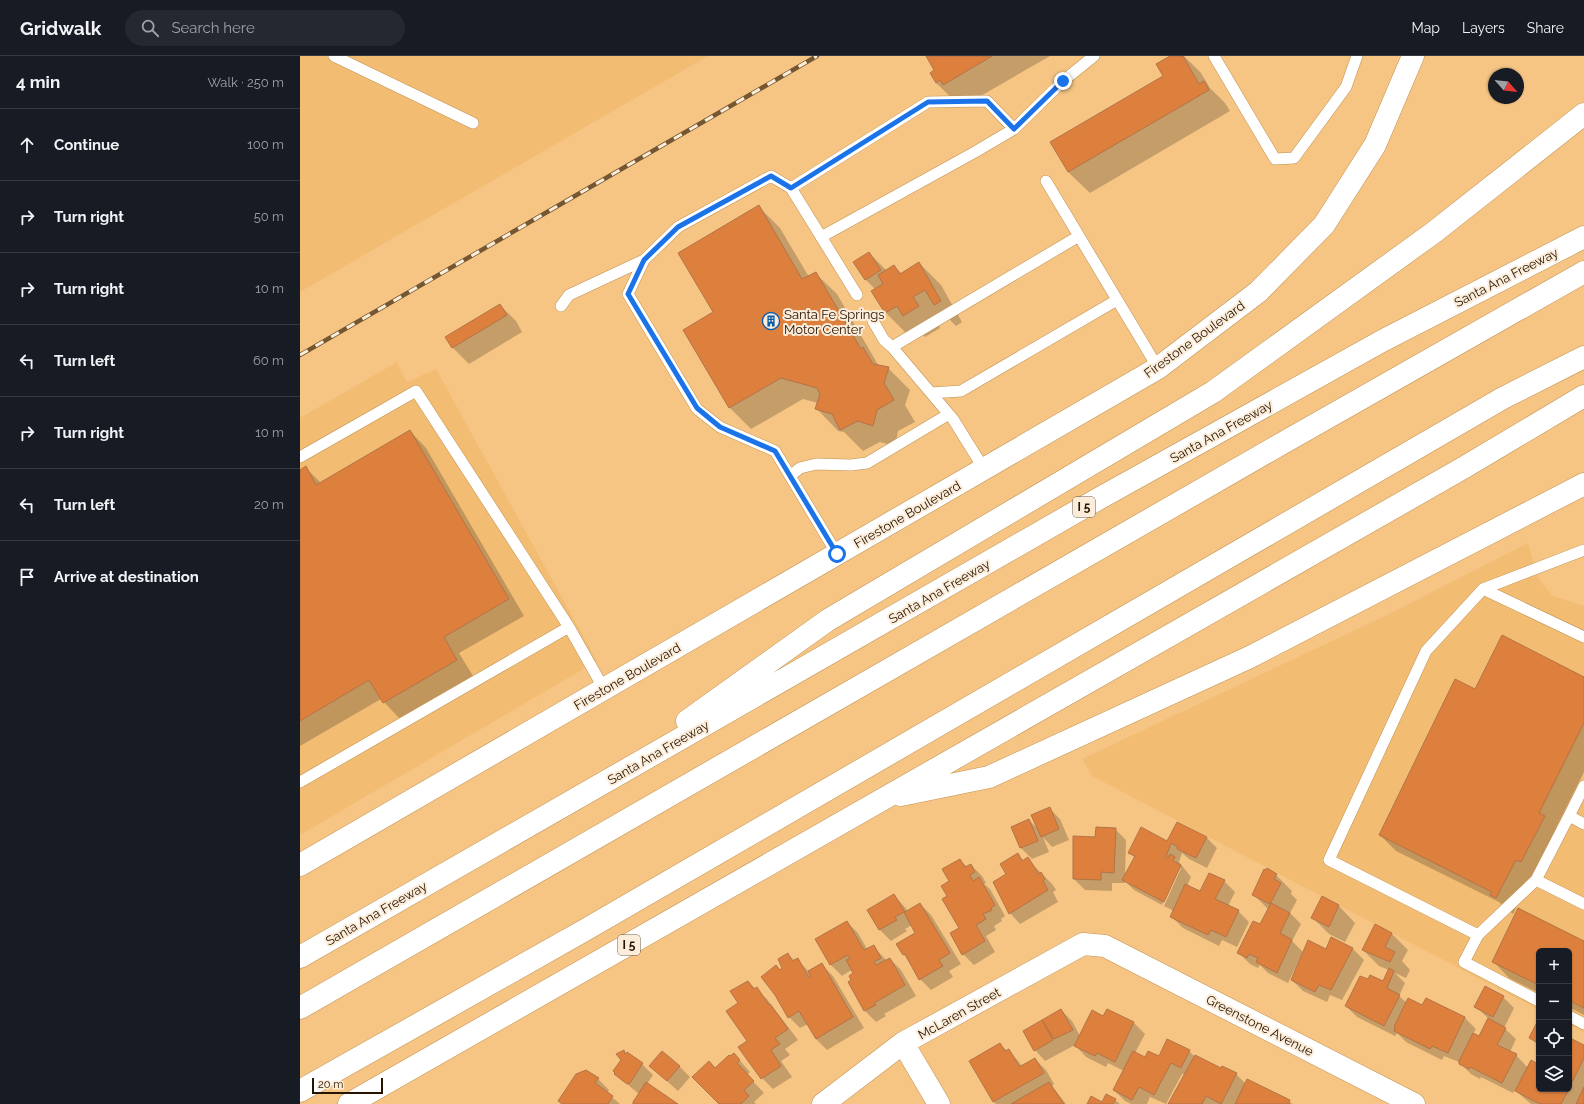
<!DOCTYPE html>
<meta charset="utf-8">
<style>
body{margin:0;font-family:Raleway,sans-serif;background:#242831;color:#f1f3f6}
.controls{position:absolute;right:12px;bottom:12px;display:grid;overflow:hidden;border-radius:6px;box-shadow:0 1px 3px #0004}
.controls button{width:36px;height:36px;display:grid;place-items:center;padding:0;border:0;border-bottom:1px solid #363941;background:#171b24;color:#f1f3f6;font:20px sans-serif}
.compass{position:absolute;left:1188px;top:12px;width:36px;height:36px;border-radius:50%;background:#171b24;box-shadow:0 1px 3px #0004;rotate:117deg}
.scale{position:absolute;left:12px;bottom:10px;width:71px;box-sizing:border-box;padding-left:4px;border:2px solid #261400;border-top:0;font-size:11px;line-height:14px;white-space:nowrap;color:#261400;-webkit-text-stroke:3px #fcedda;paint-order:stroke}
.stop{position:absolute;width:12px;height:12px;margin:-9px;border:3px solid #1a73e8;border-radius:50%;background:#fff}
.stop.end{background:#1a73e8;border-color:#fff;box-shadow:0 1px 4px #0008}
.list{margin:0;padding:0;list-style:none}
h2{display:flex;justify-content:space-between;align-items:center;height:52px;margin:0;padding:0 16px;font-size:17px}
h2 small{font-size:13px;font-weight:400;color:#9ea1a6}
.list li{display:grid;grid-template-columns:26px 1fr auto;gap:12px;align-items:center;box-sizing:border-box;height:72px;padding:0 16px;border-top:1px solid #363941}
.list b{display:block;font-size:15px;white-space:nowrap}
.list em{font-size:13px;font-style:normal;color:#9ea1a6}
.icon{flex:none;width:22px;height:22px;fill:none;stroke:currentColor;stroke-width:2;stroke-linecap:round;stroke-linejoin:round}
.map{position:relative;flex:none;width:1284px;height:1048px;overflow:hidden}
header{display:flex;align-items:center;gap:24px;box-sizing:border-box;height:56px;padding:0 20px;background:#171b24;border-bottom:1px solid #363941}
header strong{font-size:19px}
nav{display:flex;gap:22px;margin-inline-start:auto;font-size:14px}
.search{width:280px;height:36px;background:#242831;display:flex;align-items:center;gap:10px;box-sizing:border-box;padding:0 14px;border-radius:22px;color:#9ea1a6;font-size:15px}
main{display:flex}
aside{flex:1;background:#171b24}
.map>svg:first-child{display:block}
.built{fill:#f2bc73}
.shadow{fill:#0003}
.building{fill:#dd803e;stroke:#b37348}
.lines{fill:none;stroke-linecap:round;stroke-linejoin:round}
.lane-casing{stroke:#c19252;stroke-width:12}
.street-casing{stroke:#c19252;stroke-width:23}
.secondary-casing{stroke:#c19252;stroke-width:23}
.highway-casing{stroke:#c19252;stroke-width:23}
.lane{stroke:#fff;stroke-width:11}
.street{stroke:#fff;stroke-width:22}
.secondary{stroke:#fff;stroke-width:22}
.highway{stroke:#fff;stroke-width:22}
.rail-casing{stroke:#745631;stroke-width:4.5}
.rail{stroke:#fcedda;stroke-width:3;stroke-dasharray:9;stroke-linecap:butt}
.route{stroke:#1a73e8;stroke-width:5}
.labels{text-anchor:middle;stroke-width:4;stroke-linejoin:round;paint-order:stroke}
.shield{fill:#fcedda;stroke:#665541;stroke-width:1}
.shield-label{font-size:12px;font-weight:bold;fill:#261400}
.street-label{font-size:13px;fill:#261400;stroke:#fcedda}
.poi-label{font-size:13px;fill:#261400;stroke:#fcedda;text-anchor:start}
</style>
<header>
<strong>Gridwalk</strong>
<div class="search"><svg class="icon" aria-label="search" viewBox="0 0 24 24"><circle cx="10" cy="10" r="6"/><path d="M15 15l6 6"/></svg>Search here</div>
<nav><a>Map</a><a>Layers</a><a>Share</a></nav>
</header>
<main>
<aside>
<h2>4 min<small>Walk · 250 m</small></h2>
<ul class="list">
<li><svg class="icon" aria-label="ahead" viewBox="0 0 24 24"><path d="M12 20V5M6 11l6-6 6 6"/></svg><div><b>Continue</b></div><em>100 m</em></li>
<li><svg class="icon" aria-label="right" viewBox="0 0 24 24"><path d="M7 20v-9h11M14 6l5 5-5 5"/></svg><div><b>Turn right</b></div><em>50 m</em></li>
<li><svg class="icon" aria-label="right" viewBox="0 0 24 24"><path d="M7 20v-9h11M14 6l5 5-5 5"/></svg><div><b>Turn right</b></div><em>10 m</em></li>
<li><svg class="icon" aria-label="left" viewBox="0 0 24 24"><path d="M17 20v-9H6M10 6l-5 5 5 5"/></svg><div><b>Turn left</b></div><em>60 m</em></li>
<li><svg class="icon" aria-label="right" viewBox="0 0 24 24"><path d="M7 20v-9h11M14 6l5 5-5 5"/></svg><div><b>Turn right</b></div><em>10 m</em></li>
<li><svg class="icon" aria-label="left" viewBox="0 0 24 24"><path d="M17 20v-9H6M10 6l-5 5 5 5"/></svg><div><b>Turn left</b></div><em>20 m</em></li>
<li><svg class="icon" aria-label="arrive" viewBox="0 0 24 24"><path d="M6 21V4h12l-3 4 3 4H6"/></svg><div><b>Arrive at destination</b></div></li>
</ul>
</aside>
<div class="map">
<svg width="1284" height="1048" viewBox="0 0 1284 1048">
<rect width="100%" height="100%" fill="#f6c584"/>
<path class="built" d="M0 0H408L0 236Z
M97 306 107 326 136 313 297 605 0 779V362Z
M1228 487 1237 521 1253 540 1284 550V977L1269 969V895H1239V954L792 720 782 703 1087 559Z"/>
<path class="shadow" d="M627 0H750L665 49 658 48 636 27V15Z
M872 0H884L901 17 910 32 925 47 930 55 790 137 768 116 864 21Z
M458 150 480 172 509 221 515 217 537 238 577 307 581 311 588 312 610 334 605 349 615 366 598 375 595 390 580 386 563 395 544 376 538 375 517 353 518 347 503 343 451 373 430 352 415 256Z
M569 197 587 215 594 210 602 218 619 207 641 229 662 266 656 270 643 257 634 262 640 272 625 281 616 273 607 278 586 257 572 235 575 233 565 223Z
M200 249 216 265 222 276 169 308 152 291Z
M110 375 126 392 224 560 159 597 173 620 100 663 81 643 0 690V415L6 412 21 427Z
M1284 622V716L1256 772 1260 777 1237 822 1232 819 1213 858 1199 846 1096 795 1080 779 1175 634Z
M749 752 760 763 769 784 752 791 743 781 749 796 732 803 721 792 712 771 729 764 739 774Z
M815 773 826 784 825 821 835 802 830 797 868 787 906 781 917 792 907 812 889 803 882 797 879 806 891 821 887 830 900 836 924 825 935 836 928 850 938 855 949 866 937 891 922 884 919 890 883 872 872 861 874 855 864 850 881 812H879L862 849 834 834 825 825V827H812V835L785 834 774 823 796 782Z
M718 798 724 805 727 803 752 828 756 834 753 836 758 846 720 868 710 857 707 818Z
M660 804 667 811 671 809 682 820 686 827 684 828 690 833 705 860 701 863 702 865 694 870 696 874 686 880 695 896 674 909 663 898 660 873 648 841 650 825Z
M976 819 992 835 991 838 997 844 990 857 1001 868 992 885 1003 896 988 927 968 917 960 909 958 912 950 908 939 897 961 870 969 854 954 839Z
M594 839 608 855 620 848 631 859 661 908 649 915 653 921 631 934 620 923 597 888 616 877 612 869 605 873 607 875 591 885 580 874 569 854Z
M1022 842 1039 850 1055 867 1045 886 1029 878 1012 861Z
M1219 854 1284 886V959L1269 951V895H1239V937L1209 922 1193 905Z
M547 866 558 877 567 893 573 890 587 905 590 903 601 914 616 940 584 958 586 960 576 966 565 955 549 927 553 924 555 917 553 913 542 920 531 909 516 883Z
M1075 869 1092 878 1108 894 1102 905 1110 914 1106 922 1095 917 1105 927 1099 940 1107 947 1122 950 1126 943 1165 962 1176 973 1173 978 1180 982 1189 963 1176 951 1186 932 1203 941 1214 952 1204 972 1216 983 1210 996 1216 999 1228 1012 1237 1008 1239 1004V1033H1269V983L1284 990V1048H1231L1215 1034 1213 1037 1181 1021 1180 1023 1171 1018 1159 1006 1144 1000 1142 1004 1106 986 1097 977 1095 980 1057 961 1046 950 1068 925 1083 926 1089 914 1079 910 1063 894Z
M1032 882 1053 893 1064 904 1042 944 1030 939 1027 946 1003 935 992 924 1026 894Z
M488 898 495 905 498 904 509 916 522 909 533 920 564 972 527 994 516 983 508 968 500 972 489 961 476 910 481 914 483 912Z
M448 926 467 943 498 984 485 993 490 999 481 1005 492 1021 473 1033 462 1022 449 985 439 947Z
M761 954 772 965 780 980 804 961 807 954 834 967 845 978 835 997 846 1002H859L889 995 895 1001 921 1013 936 1018 946 1028 948 1025 993 1048H870L885 1019 882 1018 866 1048 850 1041 847 1048H831L825 1045 814 1034 824 1015 808 1007 806 1011 786 1001 775 989 745 1005 735 994 724 975Z
M1239 965V990L1230 982Z
M700 988 707 995 709 994 723 1011 735 1003 746 1014 754 1028 752 1030 766 1048H696L693 1045Z
M324 996 342 1008 353 1019 347 1028 376 1048H335L339 1038 315 1018 323 1004Z
M434 998 450 1016 447 1019 464 1037 454 1046 456 1048H419L393 1021 415 1013Z
M350 1010H379L390 1021 378 1035Z
M298 1023 309 1034 307 1037 320 1048H262Z
M815 1044 820 1048H788L803 1047Z"/>
<path class="building" d="M626 0H692L643 29 640 24 636 27 630 17 634 14Z
M870 0H883L899 28 904 25 909 34 768 116 750 86 863 20 856 8Z
M459 149 502 223 516 216 561 293 563 291 573 308 589 311 584 327 594 344 577 354 573 370 558 365 540 374 532 358 515 353 520 338 517 332 481 322 429 352 383 274 413 256 378 197Z
M569 196 581 214 565 224 553 206Z
M619 206 641 245 634 249 625 234 613 241 619 250 603 260 597 250 585 257 571 235 583 228 578 219 594 209 600 218Z
M200 248 207 259 152 292 145 281Z
M110 374 209 543 144 581 157 604 83 647 69 624 0 665V414L6 410 16 429Z
M1202 579 1284 621V667L1239 757 1245 760 1221 806 1216 804 1196 842 1190 839 1192 836 1079 779 1155 623 1175 633Z
M750 751 759 773 741 781 731 759Z
M729 763 738 785 720 792 711 771Z
M877 766 907 781 896 802 877 793 878 791 871 787 866 801 868 802 870 798 875 801 873 805 881 809 864 846 822 824 835 800 828 797 841 771 867 785Z
M796 771 816 772 814 817 801 816V824L773 823V780L795 781Z
M718 797 722 805 728 801 739 818 741 816 745 823 743 825 748 834 709 858 693 826 706 818 700 808Z
M660 803 665 811 671 808 675 816 670 819 673 825 679 821 695 849 691 852 692 854 683 858 686 863 676 869 685 885 662 899 650 877 659 872 642 843 647 840 641 830 649 825 642 813Z
M967 812 977 818 974 823 981 827 970 848 952 839 964 813 966 814Z
M909 817 925 824 915 843 939 854 926 881 911 874 908 879 870 861 885 828 900 835Z
M594 838 605 856 620 847 650 897 639 904 643 910 619 924 605 898 603 899 596 888 615 877 604 856 595 861 597 864 579 874 567 854Z
M1022 840 1039 849 1029 871 1011 862Z
M971 847 990 857 980 877 992 884 977 917 956 906 958 902 949 898 947 902 937 897 953 865 960 868Z
M1218 852 1284 885V952L1269 944V895H1239V929L1192 906Z
M547 865 564 894 574 889 581 902 574 906 576 909 590 902 605 929 574 947 576 949 564 955 548 926 551 924 549 920 553 917 546 904 550 902 548 899 530 909 515 883Z
M1075 868 1092 877 1085 891 1095 896 1090 906 1062 894Z
M1031 881 1053 892 1031 934 1019 929 1015 936 991 924 1008 884 1026 893Z
M488 897 492 905 498 902 509 922 511 921 508 915 522 907 553 961 516 983 499 955 488 962 475 939 461 921 476 909 480 914 482 912 478 903Z
M1089 912 1094 915 1087 932 1100 939 1084 970 1045 950 1060 920 1068 923 1070 919 1083 925Z
M448 925 454 933 457 931 469 949 470 948 488 973 475 982 480 988 471 994 481 1010 461 1023 438 991 447 985 426 955 438 947 430 935Z
M1185 930 1204 940 1193 961 1174 951Z
M1108 942 1122 949 1126 942 1165 961 1148 997 1132 990 1130 993 1094 975 1095 972 1094 971Z
M761 953 773 974 754 983 742 964Z
M807 953 834 966 815 1006 797 997 795 1000 774 990 792 954 803 960Z
M1188 962 1206 972 1197 989 1217 998 1202 1027 1170 1011 1169 1013 1159 1008V1005L1173 977 1179 980Z
M1239 962V987L1229 982Z
M742 964 753 984 734 995 723 975Z
M1270 982 1284 989V1002L1269 1032Z
M867 983 890 994 881 1012 871 1007 854 1039 839 1031 832 1044 813 1034 833 995 845 1001 848 995 859 1000Z
M700 987 705 995 709 993 719 1010H721L735 1002 744 1017 693 1046 669 1005Z
M324 994 325 998 327 996 343 1007 330 1027 327 1028 314 1018 315 1017 313 1015 321 1004 316 998Z
M362 995 380 1010 367 1025 349 1010Z
M434 997 440 1004 437 1007 454 1025 444 1034 449 1040 441 1048H419L392 1021 409 1005 415 1012 429 999 430 1000Z
M895 999 921 1012 922 1010 937 1017 921 1048 906 1040 902 1048H868Z
M1239 1001V1033H1269L1261 1048H1240L1215 1035 1231 1004 1236 1007Z
M286 1014 299 1022 295 1027 313 1040 308 1048H262L258 1045 276 1018Z
M947 1023 990 1044 989 1048H935Z
M346 1026 378 1048H333V1046Z
M749 1026 764 1048H711Z
M1284 1031V1048H1276Z
M806 1038 816 1043 813 1048H787L791 1040 802 1046Z"/>
<g class="lines">
<g class="lane-casing">
<path id="lane" d="M34 0 173 67
M914 0 975 103 994 102 1046 31 1057 0
M746 125 858 312
M491 132 628 46 687 45 714 73
M521 181 675 96 714 73 763 25 794 0
M261 250 269 239 344 204
M573 265 584 284 592 291 653 363 684 413
M592 291 779 180
M631 337 661 335 817 244
M0 401 116 335 269 571
M490 420 500 412 516 408 551 409 567 407 649 358
M537 498 475 395 420 371 397 353 328 238 344 204 378 171 471 120 491 132 557 239
M1183 533 1284 581
M0 726 269 571 304 633
M1284 730 1269 760 1284 768
M1269 760 1236 824 1284 848
M1178 879 1236 824
M1239 945 1164 906 1178 879 1029 804 1126 595 1183 533 1284 494
M1269 960 1284 968"/>
</g>
<g class="street-casing">
<path id="street" d="M603 987 639 1048
M523 1048 603 987 783 888 805 890 1114 1048"/>
</g>
<g class="secondary-casing">
<path id="secondary" d="M0 809 858 312 958 236 1024 169 1075 89 1113 0"/>
</g>
<g class="highway-casing">
<path id="highway" d="M387 665 528 564 913 336 1133 177 1284 58
M601 739 689 721 950 601 1284 428
M0 901 800 442 1082 285 1284 181
M0 952 981 388 1284 216
M0 1035 285 874 1203 342 1284 301
M49 1048 1163 412 1284 340"/>
</g>
<use href="#lane" class="lane"/>
<use href="#street" class="street"/>
<use href="#secondary" class="secondary"/>
<use href="#highway" class="highway"/>
<g class="rail-casing">
<path id="rail" d="M0 299 517 0"/>
</g>
<use href="#rail" class="rail"/>
</g>
<g class="lines">
<path class="route" d="M537 498 475 395 420 371 397 352 328 238 344 204 378 171 471 120 491 132 628 46 687 45 714 73 763 25"/>
</g>
<defs>
<g id="building-ring" transform="scale(0.9)"><circle r="9.5" fill="#fcedda" stroke="#0a5dab" stroke-width="1.5"/><path d="M-4-6H4V6H1V3H-1V6H-4ZM-2.5-4.3h1.7v1.8h-1.7ZM.8-4.3h1.7v1.8H.8ZM-2.5-1h1.7V.8h-1.7ZM.8-1h1.7V.8H.8Z" fill="#0a5dab"/></g>
</defs>
<g fill-rule="evenodd">
<use href="#building-ring" x="471" y="265"/>
</g>
<g class="labels">
<g class="shield">
<rect x="773" y="441" width="22" height="20" rx="3"/>
<rect x="318" y="879" width="22" height="20" rx="3"/>
</g>
<g class="shield-label">
<text x="784" y="455">I 5</text>
<text x="329" y="893">I 5</text>
</g>
<g class="street-label">
<text transform="translate(1206 221) rotate(-27)" y="5">Santa Ana Freeway</text>
<text transform="translate(894 283) rotate(-36)" y="5">Firestone Boulevard</text>
<text transform="translate(921 375) rotate(-29)" y="5">Santa Ana Freeway</text>
<text transform="translate(607 458) rotate(-30)" y="5">Firestone Boulevard</text>
<text transform="translate(639 535) rotate(-30)" y="5">Santa Ana Freeway</text>
<text transform="translate(327 620) rotate(-30)" y="5">Firestone Boulevard</text>
<text transform="translate(358 696) rotate(-30)" y="5">Santa Ana Freeway</text>
<text transform="translate(76 857) rotate(-30)" y="5">Santa Ana Freeway</text>
<text transform="translate(659 957) rotate(-29)" y="5">McLaren Street</text>
<text transform="translate(960 969) rotate(27)" y="5">Greenstone Avenue</text>
</g>
<g class="poi-label">
<text x="484" y="263">Santa Fe Springs<tspan x="484" dy="15">Motor Center</tspan></text>
</g>
</g>
</svg>
<div class="controls">
<button>+</button>
<button>−</button>
<button><svg class="icon" aria-label="locate" viewBox="0 0 24 24"><circle cx="12" cy="12" r="6"/><path d="M12 2v4M12 18v4M2 12h4M18 12h4"/></svg></button>
<button><svg class="icon" aria-label="layers" viewBox="0 0 24 24"><path d="M12 4l9 5-9 5-9-5zM3 14l9 5 9-5"/></svg></button>
</div>
<svg class="compass" viewBox="-18 -18 36 36"><path d="M0-13l5 13h-10z" fill="#e53935"/><path d="M0 13l5-13h-10z" fill="#9ea1a6"/></svg>
<div class="scale">20 m</div>
<div class="stop" style="left:537px;top:498px"></div>
<div class="stop end" style="left:763px;top:25px"></div>
</div>
</main>
